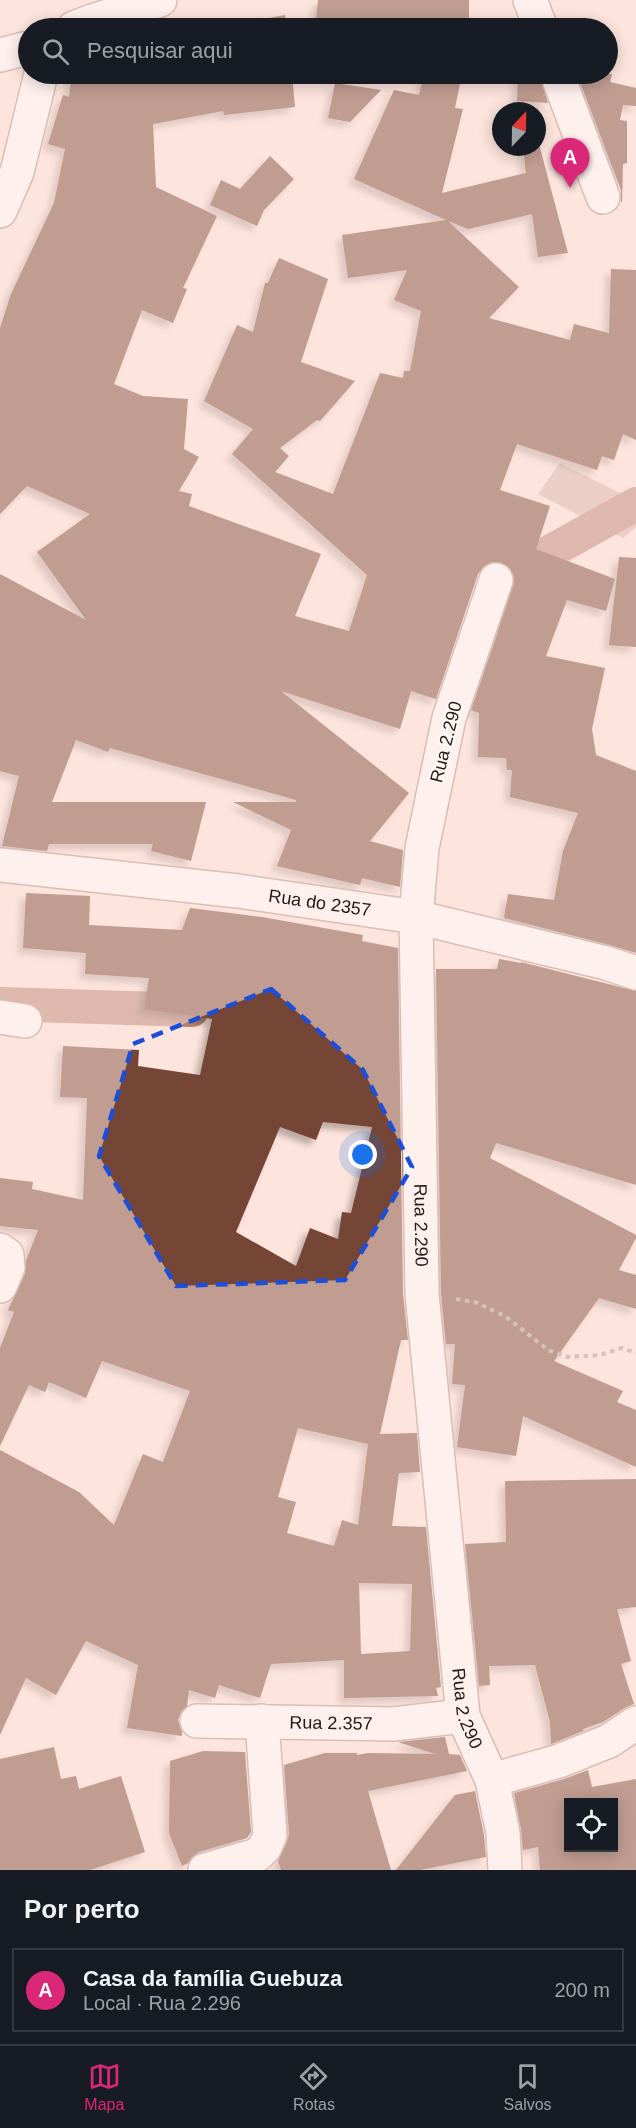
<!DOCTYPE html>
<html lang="pt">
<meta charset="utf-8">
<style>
body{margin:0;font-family:Arial,sans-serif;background:#242831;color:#f1f3f6}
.controls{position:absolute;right:18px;bottom:18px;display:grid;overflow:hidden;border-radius:0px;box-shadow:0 3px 15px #0003}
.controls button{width:54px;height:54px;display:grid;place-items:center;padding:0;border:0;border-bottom:2px solid #363941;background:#171b24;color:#f1f3f6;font:30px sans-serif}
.compass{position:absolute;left:492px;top:102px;width:54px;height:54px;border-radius:50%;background:#171b24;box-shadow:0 3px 15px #0003;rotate:22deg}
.you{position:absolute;left:363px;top:1155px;width:21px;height:21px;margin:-15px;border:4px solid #fff;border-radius:50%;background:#1a73e8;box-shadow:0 0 0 9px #1a73e833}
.badge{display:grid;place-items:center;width:39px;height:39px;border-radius:50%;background:#db2777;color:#fff;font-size:20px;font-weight:700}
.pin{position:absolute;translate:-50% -50px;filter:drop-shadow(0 2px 3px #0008)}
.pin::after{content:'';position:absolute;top:32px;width:21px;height:18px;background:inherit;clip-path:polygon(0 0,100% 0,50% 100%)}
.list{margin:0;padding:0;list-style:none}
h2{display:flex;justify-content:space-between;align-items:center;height:78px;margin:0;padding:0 24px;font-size:26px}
h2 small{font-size:20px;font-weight:400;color:#9ea1a6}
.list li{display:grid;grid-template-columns:39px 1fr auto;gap:18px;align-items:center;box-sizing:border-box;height:84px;margin:0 12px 12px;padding:0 12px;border:2px solid #363941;border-radius:0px}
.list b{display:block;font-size:22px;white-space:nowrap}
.list p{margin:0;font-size:20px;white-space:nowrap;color:#9ea1a6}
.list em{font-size:20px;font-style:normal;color:#9ea1a6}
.icon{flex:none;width:33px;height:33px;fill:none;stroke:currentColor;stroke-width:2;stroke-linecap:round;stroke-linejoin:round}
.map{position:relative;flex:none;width:636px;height:1870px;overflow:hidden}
.search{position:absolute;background:#171b24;box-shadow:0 3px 15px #0003;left:18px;right:18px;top:18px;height:66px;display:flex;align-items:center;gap:15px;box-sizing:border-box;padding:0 21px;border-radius:33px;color:#9ea1a6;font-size:22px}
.sheet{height:174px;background:#171b24}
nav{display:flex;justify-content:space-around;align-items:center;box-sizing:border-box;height:84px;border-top:2px solid #363941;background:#171b24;font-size:16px;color:#9ea1a6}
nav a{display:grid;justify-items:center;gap:3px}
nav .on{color:#db2777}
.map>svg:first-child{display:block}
.green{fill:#d6b4a9}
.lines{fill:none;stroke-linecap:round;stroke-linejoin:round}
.canal{stroke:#b88472;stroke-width:34}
.building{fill:#744535;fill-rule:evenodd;filter:url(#shadow)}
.street-casing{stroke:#ad9187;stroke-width:36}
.path{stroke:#aa9790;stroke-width:4;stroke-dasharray:4.5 4.5;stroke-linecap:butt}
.street{stroke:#fff;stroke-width:33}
.marked{fill:none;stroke:#1d4ed8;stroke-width:4.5;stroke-dasharray:12 8;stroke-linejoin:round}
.labels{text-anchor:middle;stroke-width:6;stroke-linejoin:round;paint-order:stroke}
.street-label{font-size:18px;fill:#241a16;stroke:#fcf6f4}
</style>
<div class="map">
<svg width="636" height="1870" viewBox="0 0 636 1870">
<defs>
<filter id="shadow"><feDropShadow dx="-5.5" dy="5.5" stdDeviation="3" flood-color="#0004"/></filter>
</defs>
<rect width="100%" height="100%" fill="#fde4dc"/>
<path class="green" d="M560 463 636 501V527L623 538 538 494Z"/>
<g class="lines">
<path class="canal" d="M493 616 508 575 636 504
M0 1004 192 1010"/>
</g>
<path class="building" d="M318 0H469V28H315Z
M285 15 287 28H243L259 25 258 20Z
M72 74H292L295 107 224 115 223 111 153 124 156 187 217 216 183 288 187 289 173 323 142 310 114 384 143 396 188 399 184 449 199 457 179 491 192 494 189 506 321 554 295 616 349 631 367 575 232 454 253 429 204 401 237 325 253 332 265 283H268L279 258 328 279 301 362 355 381 320 421 317 420 280 448 289 456 275 472 333 494 380 373 403 378 404 371H410L421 311 394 300 407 270 348 278 342 235 446 220 354 179 394 90 419 95 424 74H462L455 108 463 109 442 193 526 173 523 147H537V144H539L568 253 538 257 532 214 468 229 448 221 519 287 489 318 570 340 574 324 609 333 611 269 636 270V440L623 434 614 460 602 456 597 470 517 444 500 490 550 506 536 549 615 579 606 611 567 600 546 656 605 668 592 729 596 755 636 771V953L610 945 504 918 508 894 554 900 563 851 578 813 510 797 512 770H507L506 758 478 757 479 713 471 710 514 585V576L510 568 501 562H492L484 566 478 574 436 699 411 691 400 729 281 691 409 793 370 841 403 850 400 887 362 878 360 885 277 866 291 830 233 802H296V800L110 748 108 752 76 740 52 802H206L191 861 151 851 153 844H49L47 851 2 846 19 776 0 771V574L86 620 37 552 90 514 27 486 0 514V328L11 294 54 203 65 149 48 144 63 95 69 97Z
M518 74H539L548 103 517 101Z
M577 74H612L610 82 636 88V106L623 105 620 120 627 121V163L623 164 622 202H621V190Z
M335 83 381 90 350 122 328 118Z
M270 156 294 179 264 210 257 226 210 205 221 180 240 189Z
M619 557 636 558V647L609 645Z
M26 893 90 896 89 925 182 930 190 908 262 917 363 935 362 941 398 948 403 1294 408 1340H401L380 1434 417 1433 420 1472 399 1473 392 1526 426 1527 441 1687 436 1688 438 1696 344 1698V1660L271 1664 260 1698 219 1685 215 1698 189 1690 187 1706 181 1712 178 1720 182 1732V1736L127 1728 138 1665 86 1641 56 1695 26 1678 0 1735V1450L79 1492 114 1525 143 1454 163 1462 190 1391 102 1361 86 1398 49 1382 45 1392 29 1385 0 1446V1348L14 1312 8 1310 25 1274 26 1261 38 1230 0 1226V1178L33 1182 32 1189 83 1200 87 1098 60 1097 63 1046 139 1050 138 1066 200 1075 212 1019 144 1009 149 978 85 974 86 953 23 948ZM323 1122 372 1127 351 1213 342 1212 338 1239 310 1228 296 1266 236 1232 280 1127 316 1140ZM298 1428 368 1444 358 1525 342 1520 334 1546 287 1533 296 1502 278 1497ZM359 1583 412 1584 410 1651 361 1654Z
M499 959 521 963V962L636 991V1185L496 1143 490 1158 636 1235V1238L619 1270 636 1275V1309L599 1298 554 1361 623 1391 617 1402 636 1410V1467L523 1416 516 1456 457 1447 465 1385 452 1384 455 1344H446L441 1293 436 969H497Z
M636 1479V1607L617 1609 631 1661 621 1664 634 1704 626 1707 603 1722 583 1729V1731L551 1744 550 1722 535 1665 489 1666 490 1685 479 1686 465 1544 506 1542 505 1481Z
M445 1737 449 1754 460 1755 467 1771 368 1791 391 1870H281L278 1861 287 1842 289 1834 284 1765 325 1753H357V1755L368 1753 435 1754 398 1742Z
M54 1747 61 1779 76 1776 79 1789 121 1776 145 1852 90 1870H0V1759Z
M203 1751 245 1752 251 1832 247 1838 199 1852 192 1857 188 1863 182 1866 169 1833 170 1761Z
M588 1770 592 1787 636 1779V1870H540L538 1847 523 1850 521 1829 514 1793 564 1779ZM568 1803H614V1848H568Z
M475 1791 484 1835 486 1857 420 1870H396L455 1795Z"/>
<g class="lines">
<g class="street-casing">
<g id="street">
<path d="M530 0 541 28"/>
<path d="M74 28 92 21 160 0"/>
<path d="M0 55 28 48"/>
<path d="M557 74 603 197"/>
<path d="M0 211 17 172 41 74"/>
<path id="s1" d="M496 580 449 718 422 848 416 917 422 1294 463 1716 492 1780 503 1833 505 1870"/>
<path id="s2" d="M0 865 238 891 416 917 606 963 636 973"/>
<path d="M0 1017 25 1021"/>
<path d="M0 1250 7 1255 8 1267 0 1286"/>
<path id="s3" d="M197 1721 393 1724 463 1716"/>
<path d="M492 1780 559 1761 609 1741 636 1723"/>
<path d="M205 1870 257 1855 265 1847 270 1835 262 1721"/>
</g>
</g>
<path class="path" d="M456 1299 475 1302 505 1316 548 1350 568 1357 600 1355 622 1348 636 1353"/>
<use href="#street" class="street"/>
</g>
<path d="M0 0H636V1870H0ZM271 989 363 1070 412 1167 345 1280 176 1286 99 1156 133 1044Z" fill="#fde4dc" fill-opacity=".55" fill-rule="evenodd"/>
<path class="marked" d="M271 989 363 1070 412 1167 345 1280 176 1286 99 1156 133 1044Z"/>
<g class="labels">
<g class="street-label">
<text transform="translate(446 742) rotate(-76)" y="6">Rua 2.290</text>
<text dy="6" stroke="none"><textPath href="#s2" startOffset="322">Rua do 2357</textPath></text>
<text dy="6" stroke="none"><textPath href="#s1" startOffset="656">Rua 2.290</textPath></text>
<text dy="6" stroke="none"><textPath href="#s1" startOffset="1142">Rua 2.290</textPath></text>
<text dy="6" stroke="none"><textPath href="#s3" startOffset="134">Rua 2.357</textPath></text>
</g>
</g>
</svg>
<div class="controls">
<button><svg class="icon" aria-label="locate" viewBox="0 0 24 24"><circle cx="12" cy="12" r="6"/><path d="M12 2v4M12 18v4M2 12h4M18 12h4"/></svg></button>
</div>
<svg class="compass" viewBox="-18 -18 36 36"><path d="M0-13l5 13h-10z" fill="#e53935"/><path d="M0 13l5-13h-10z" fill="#9ea1a6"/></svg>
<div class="you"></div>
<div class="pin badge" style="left:570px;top:188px">A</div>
<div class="search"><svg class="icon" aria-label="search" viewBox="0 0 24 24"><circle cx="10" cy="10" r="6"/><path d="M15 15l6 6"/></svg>Pesquisar aqui</div>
</div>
<section class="sheet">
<h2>Por perto<small></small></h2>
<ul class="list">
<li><span class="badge">A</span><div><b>Casa da família Guebuza</b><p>Local · Rua 2.296</p></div><em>200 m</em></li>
</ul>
</section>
<nav>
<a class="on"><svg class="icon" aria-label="map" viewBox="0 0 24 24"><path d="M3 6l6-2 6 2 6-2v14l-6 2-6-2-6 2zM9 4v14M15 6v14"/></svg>Mapa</a>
<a><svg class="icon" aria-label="directions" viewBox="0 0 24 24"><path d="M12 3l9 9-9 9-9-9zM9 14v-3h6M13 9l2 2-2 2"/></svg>Rotas</a>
<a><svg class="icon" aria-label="saved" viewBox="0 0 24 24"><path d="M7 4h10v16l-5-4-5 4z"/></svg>Salvos</a>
</nav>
